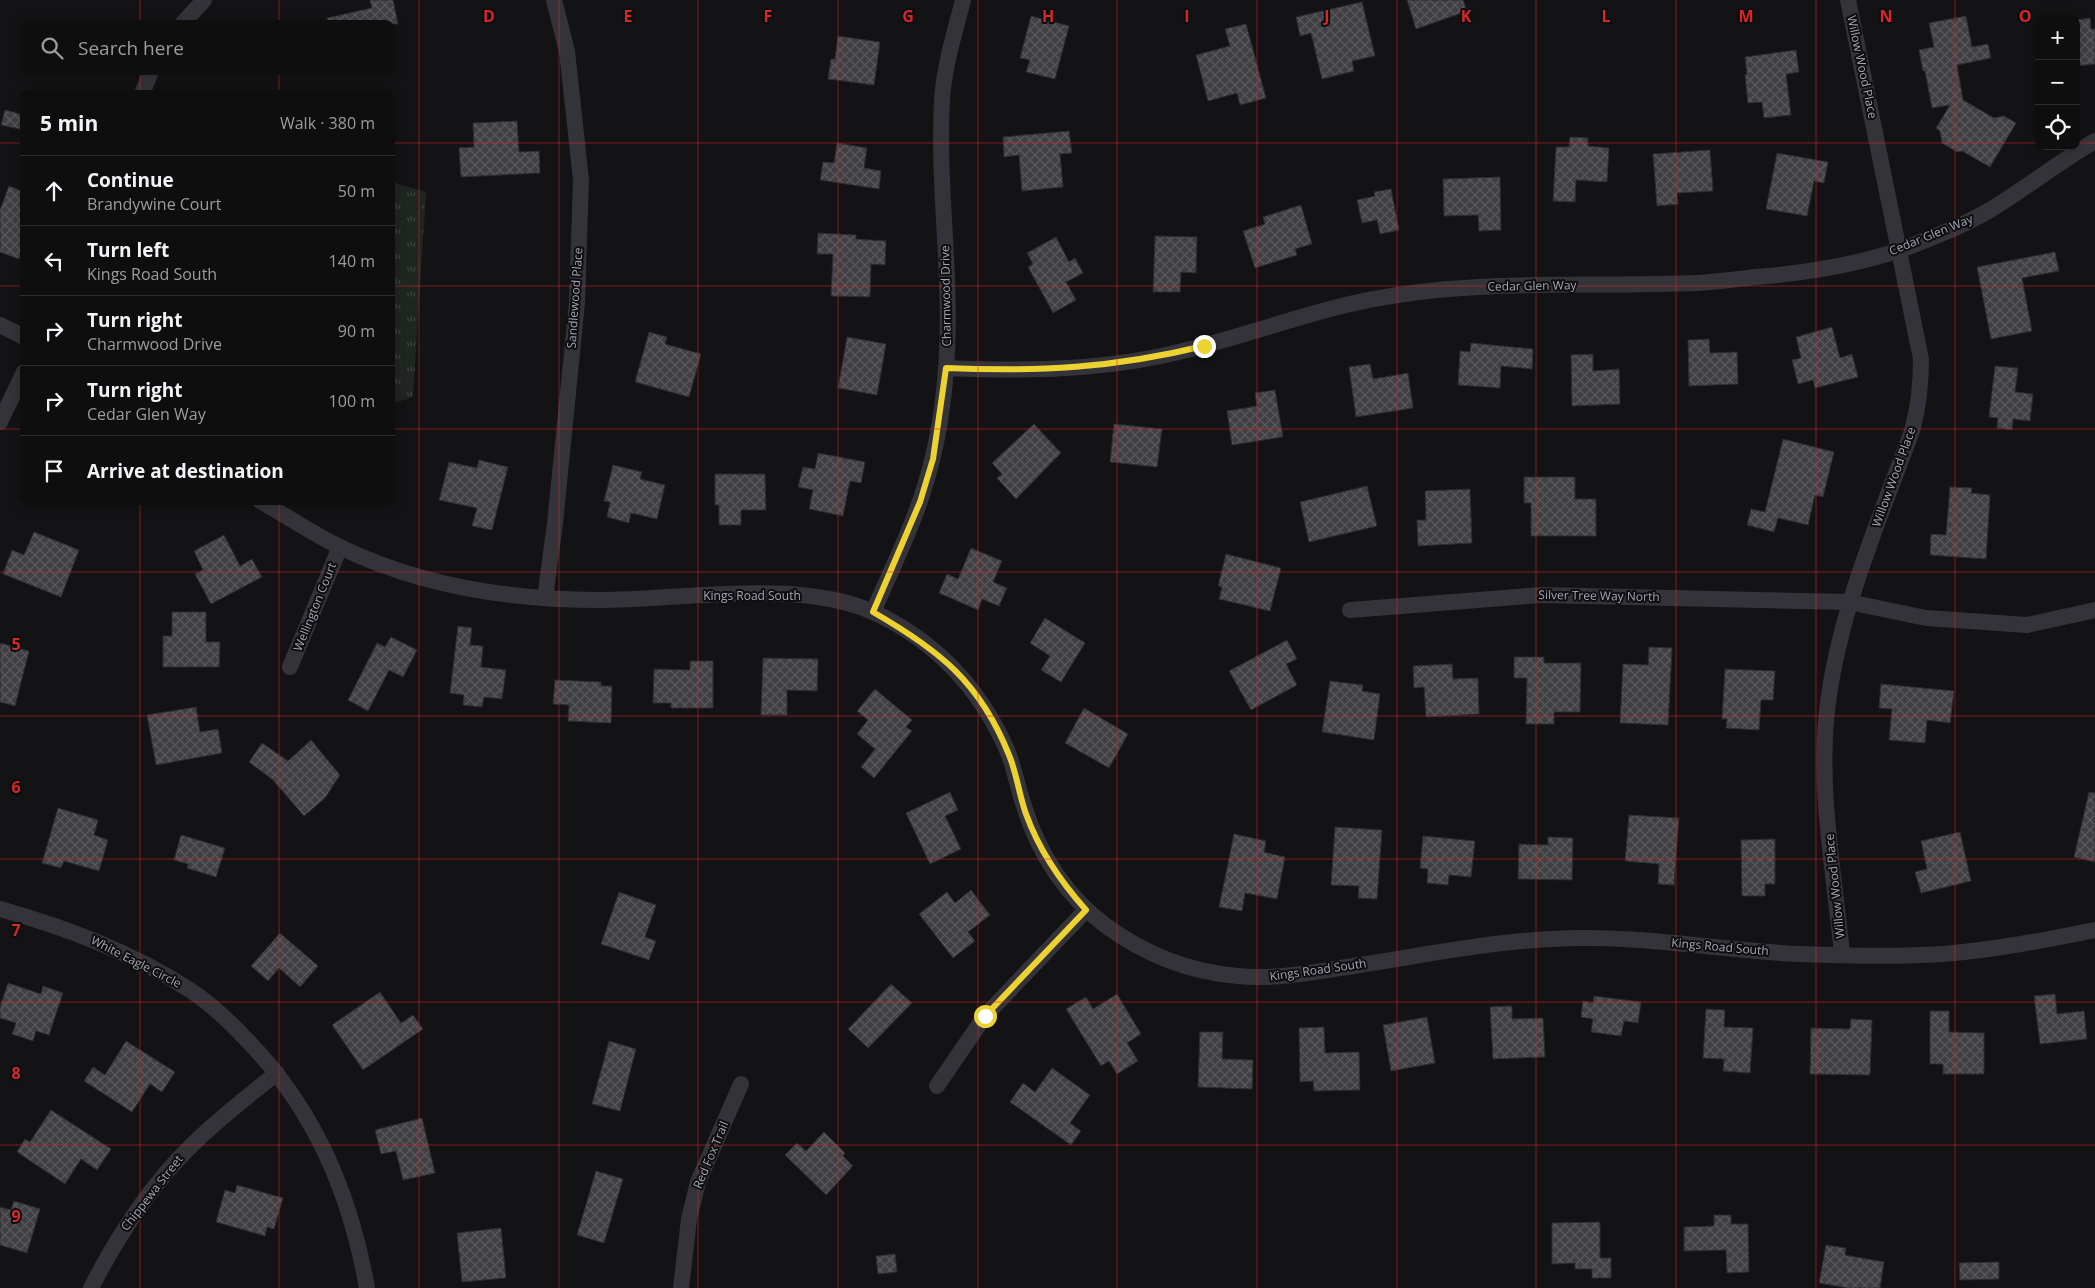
<!DOCTYPE html>
<meta charset="utf-8">
<style>
body{margin:0;font-family:"Open Sans",sans-serif;background:#171718;color:#f1f3f6}
.controls{position:absolute;right:15px;top:15px;display:grid;overflow:hidden;border-radius:10px;box-shadow:0 2px 12px #0003}
.controls button{width:45px;height:45px;display:grid;place-items:center;padding:0;border:0;border-bottom:1px solid #2e2e2f;background:#0e0e0f;color:#f1f3f6;font:25px sans-serif}
.stop{position:absolute;width:15px;height:15px;margin:-11px;border:4px solid #edd331;border-radius:50%;background:#fff}
.stop.end{background:#edd331;border-color:#fff;box-shadow:0 1px 5px #0008}
.list{margin:0;padding:0;list-style:none}
h2{display:flex;justify-content:space-between;align-items:center;height:65px;margin:0;padding:0 20px;font-size:21px}
h2 small{font-size:16px;font-weight:400;color:#9b9c9e}
.list li{display:grid;grid-template-columns:32px 1fr auto;gap:15px;align-items:center;box-sizing:border-box;height:70px;padding:0 20px;border-top:1px solid #2e2e2f}
.list b{display:block;font-size:19px;white-space:nowrap}
.list p{margin:0;font-size:16px;white-space:nowrap;color:#9b9c9e}
.list em{font-size:16px;font-style:normal;color:#9b9c9e}
.icon{flex:none;width:28px;height:28px;fill:none;stroke:currentColor;stroke-width:2;stroke-linecap:round;stroke-linejoin:round}
.map{position:relative;flex:none;width:2095px;height:1288px;overflow:hidden}
.search{position:absolute;background:#0e0e0f;box-shadow:0 2px 12px #0003;left:20px;top:20px;width:375px;height:55px;display:flex;align-items:center;gap:12px;box-sizing:border-box;padding:0 18px;border-radius:10px;color:#9b9c9e;font-size:19px}
.panel{position:absolute;background:#0e0e0f;box-shadow:0 2px 12px #0003;left:20px;top:90px;width:375px;height:415px;border-radius:10px}
.map>svg:first-child{display:block}
.park{fill:url(#park-tufts)}
.building{fill:url(#building-cross-hatch);stroke:#2d2c30}
.lines{fill:none;stroke-linecap:round;stroke-linejoin:round}
.minor{stroke:#343339;stroke-width:16}
.route{stroke:#edd331;stroke-width:6}
.grid{fill:none;stroke:#d62828;stroke-width:1;stroke-opacity:0.55}
.labels{text-anchor:middle;stroke-width:4;stroke-linejoin:round;paint-order:stroke}
.street-label{font-size:12px;fill:#a4a6b4;stroke:#0e0d0f}
.grid-label{font-size:16px;text-anchor:middle;font-weight:bold;fill:#d62828;stroke:#0e0d0f;stroke-width:4;stroke-linejoin:round;paint-order:stroke}
</style>
<div class="map">
<svg width="2095" height="1288" viewBox="0 0 2095 1288">
<defs>
<pattern id="park-tufts" width="24" height="20" patternUnits="userSpaceOnUse" patternTransform="scale(1.25)"><rect width="24" height="20" fill="#1f2621"/><path d="M3 7l-1-3M5 7V3M7 7l1-3M15 17l-1-3M17 17v-4M19 17l1-3" fill="none" stroke="#3d423f"/></pattern>
<pattern id="building-cross-hatch" width="8" height="8" patternUnits="userSpaceOnUse" patternTransform="scale(1.25)"><rect width="8" height="8" fill="#3f3f44"/><path d="M0 0l8 8M0 8l8-8" fill="none" stroke="#58585d"/></pattern>
</defs>
<rect width="100%" height="100%" fill="#131214"/>
<path class="park" d="M391 182 426 192 413 397 391 404Z"/>
<path class="building" d="M370 0H393L398 24H328L327 18 372 8Z
M1407 0H1463L1467 11 1416 29Z
M1362 2 1375 56 1352 61 1354 71 1322 79 1311 33 1300 36 1296 17Z
M1031 16 1069 26 1055 79 1026 72 1030 60 1020 58Z
M1966 16 1972 47 1988 44 1991 58 1957 65 1963 100 1994 118 2004 116 2016 123 1990 167 1962 151 1957 152 1942 143 1940 131 1936 128 1950 105 1932 108 1925 71H1923L1919 50 1934 47 1929 23Z
M2090 18 2091 29H2095V64L2076 66V20Z
M1246 24 1266 98 1240 105 1237 93 1208 101 1196 55 1230 46 1225 29Z
M838 36 880 42 874 85 828 79 831 59H835Z
M1796 50 1799 72 1786 74 1791 115 1764 118 1762 102 1748 103 1745 75 1747 74 1745 57Z
M5 110 24 115V130L1 125Z
M517 121 519 152 539 151 540 173 461 177 459 148 474 147 473 123Z
M1069 131 1072 153 1060 154 1063 187 1022 191 1019 155 1004 157 1003 137Z
M1570 137 1588 138V146L1609 148 1607 182 1576 180 1575 202 1553 201 1556 147H1569Z
M837 143 867 148 864 168 881 171 879 189 820 180 823 162 834 163Z
M1710 150 1713 191 1677 193 1678 204 1657 206 1653 154Z
M1777 153 1828 162 1824 183 1814 181 1807 216 1766 209Z
M1500 177 1501 230 1479 231 1478 215 1444 216 1443 179Z
M9 186 24 192V245L19 259 0 252V210Z
M1391 189 1399 230 1380 234 1377 220 1362 223 1357 200 1375 196 1374 192Z
M1301 205 1312 244 1295 249 1297 255 1255 268 1243 231 1265 224 1263 217Z
M818 233 856 235V239L886 241 885 265 871 264 870 297 831 296 833 254H817Z
M1155 236 1197 237 1196 273 1181 272 1180 292H1153Z
M1056 237 1069 262 1075 258 1083 273 1066 282 1076 300 1053 313 1028 267 1033 264 1027 253Z
M2055 252 2059 271 2022 278 2032 331 1991 339 1977 267Z
M1832 327 1840 358 1852 354 1858 377 1815 388 1813 380 1798 384 1792 360 1801 358 1796 337Z
M649 332 667 337 665 344 701 354 689 397 635 382Z
M847 337 886 344 877 395 838 388Z
M1709 339 1710 353 1737 352 1738 384 1689 386 1688 340Z
M1471 343 1533 349 1532 369 1501 366 1500 388 1458 385 1460 351 1470 352Z
M1593 354V371L1619 369 1620 404 1572 406 1571 355Z
M1370 364 1373 379 1408 373 1413 408 1356 417 1349 367Z
M1995 366 2018 368 2015 392 2033 394 2030 421 2013 419 2012 430 1997 428 1998 418 1989 417Z
M1275 390 1283 437 1232 445 1227 411 1257 406 1255 393Z
M1034 424 1061 453 1016 499 997 478 1002 474 992 463Z
M1114 424 1162 429 1157 467 1110 462Z
M1783 439 1834 452 1823 497 1815 495 1808 525 1778 518 1774 532 1747 525 1751 509 1765 512Z
M818 453 865 462 861 483 850 481 843 516 809 509 813 490 798 487 803 467 815 469Z
M479 460 508 467 492 530 472 526 477 508 439 500 449 462 477 468Z
M613 465 642 472 640 479 665 485 657 519 631 513 629 523 607 517 610 502 604 501Z
M715 474H765L766 510H741V525H719V505H715Z
M1524 477H1575V499H1596V536H1531V503H1524Z
M1367 486 1377 526 1309 542 1300 502Z
M1950 487 1972 488 1971 493 1990 495 1986 559 1930 555 1931 534 1946 535Z
M1470 489 1472 543 1418 546 1417 520H1426L1425 491Z
M34 532 79 550 61 597 3 574 12 550 24 555Z
M224 535 240 566 252 559 262 577 211 604 195 574 203 570 194 551Z
M971 548 1002 561 993 582 1007 588 999 606 982 599 978 610 939 593 947 574 958 579Z
M1226 554 1281 568 1270 611 1219 599 1222 587 1218 586Z
M172 612H206V642H220L219 667H163V636H172Z
M1045 618 1085 643 1061 682 1041 670 1050 656 1030 643Z
M458 626 472 628 470 645 483 646 481 667 506 670 502 699 484 697 482 707 463 705 464 695 450 693Z
M391 637 417 650 403 677 389 670 368 711 348 700 377 643 385 647Z
M1287 640 1297 659 1286 664 1297 685 1251 710 1229 671Z
M0 643 29 651 15 706 0 702Z
M1649 647 1672 648 1668 725 1620 723 1623 664 1648 665Z
M1514 657H1544V663H1581L1580 712H1554V724H1526L1527 678H1514Z
M763 658 818 659 817 691 787 690V715H761Z
M690 661H713V708H671V703H653L654 669 690 670Z
M1452 664 1453 679 1478 678 1479 714 1426 717 1424 687 1414 688 1413 666Z
M1725 669 1775 671 1773 700H1761L1759 730 1726 728 1727 719H1722Z
M555 680 601 682V686H612L611 723 568 721 569 705 553 704Z
M1330 681 1363 685 1362 691 1380 694 1374 740 1322 732Z
M1881 684 1954 691 1950 723 1927 720 1925 743 1889 740 1892 709 1879 708Z
M875 689 912 720 906 727 912 731 874 778 861 767 875 749 857 734 868 720 857 711Z
M196 707 200 732 218 729 222 753 156 765 147 715Z
M1084 708 1128 734 1109 768 1065 743Z
M311 740 340 775 325 798 304 816 273 780 249 762 262 743 288 761Z
M950 792 958 810 945 816 961 849 930 864 906 813Z
M2089 792 2095 793V862L2074 857Z
M58 808 98 820 94 835 108 840 99 871 64 861 61 868 42 863Z
M1629 815 1679 818 1674 885 1658 884 1659 864 1625 861Z
M1335 827 1382 830 1377 899 1358 898 1359 886 1331 885Z
M1960 832 1971 881 1921 893 1915 872 1927 869 1921 841Z
M1234 834 1266 841 1264 852 1285 857 1277 899 1245 893 1242 911 1219 907Z
M181 835 225 848 216 877 187 868 188 864 174 860Z
M1423 836 1475 841 1471 877 1449 875 1448 885 1427 883 1428 869 1420 868Z
M1548 837 1573 838 1572 880 1518 879 1519 844 1548 845Z
M1775 839V884H1765V896H1742L1741 840Z
M971 890 990 915 968 932 975 941 953 958 919 914 947 892 955 903Z
M619 892 656 905 645 937 656 941 649 960 601 944Z
M280 933 318 966 300 987 279 968 268 981 251 966Z
M8 983 41 994 43 986 63 993 49 1035 36 1031 33 1041 12 1034 16 1023 0 1018V1007Z
M891 984 912 1003 868 1048 848 1029Z
M380 992 401 1023 413 1015 423 1029 363 1070 332 1025Z
M1117 994 1141 1034 1127 1043 1138 1061 1117 1074 1109 1061 1101 1066 1066 1009 1086 997 1093 1009Z
M2055 994 2057 1014 2084 1011 2087 1039 2040 1044 2034 996Z
M1594 996 1641 1002 1638 1023 1624 1021 1621 1036 1591 1032 1593 1019 1581 1017 1583 1001 1593 1003Z
M1512 1006V1019L1543 1018 1545 1057 1493 1059 1490 1007Z
M1706 1009 1725 1010 1724 1027 1753 1028 1750 1073 1723 1071 1724 1059 1703 1058Z
M1930 1011H1949V1032L1984 1033V1074H1943V1064H1930Z
M1427 1017 1435 1063 1391 1071 1383 1025Z
M1851 1019 1872 1020 1870 1075 1810 1074 1811 1028 1850 1029Z
M1324 1027 1325 1053 1359 1052 1360 1090 1314 1091 1313 1081 1300 1082 1299 1028Z
M1200 1032H1223L1222 1059 1253 1060 1252 1089 1198 1087Z
M126 1041 175 1072 162 1092 150 1084 132 1112 84 1081 93 1067 105 1075Z
M609 1041 636 1049 620 1111 592 1104Z
M1052 1068 1090 1095 1070 1123 1081 1131 1071 1145 1010 1102 1023 1083 1035 1092Z
M51 1110 111 1149 97 1170 81 1159 65 1184 17 1152 25 1139 30 1142Z
M422 1118 435 1173 403 1180 396 1151 381 1154 375 1130Z
M824 1132 845 1153 843 1156 853 1166 826 1195 785 1155 797 1143 806 1151Z
M596 1171 623 1179 604 1243 577 1235Z
M237 1185 283 1198 274 1229 267 1227 265 1236 216 1222 225 1190 235 1193Z
M14 1201 40 1209 27 1253 0 1245V1207L11 1210Z
M1714 1215H1731V1224H1748L1749 1272 1727 1273 1726 1250 1684 1251V1227L1714 1226Z
M1600 1222V1258H1611V1278H1592V1269H1575V1263L1552 1264V1223Z
M501 1228 506 1278 462 1282 457 1233Z
M1826 1245 1846 1248 1845 1255 1884 1262 1880 1288H1848L1819 1283Z
M895 1254 897 1272 878 1274 876 1256Z
M1999 1262V1279L1960 1280 1959 1263Z"/>
<g class="lines">
<path class="minor" d="M182 24 204 0
M142 94 151 71
M0 325 24 337
M946 368C1018 371 1090 371 1161 356 1241 340 1317 306 1398 295 1497 280 1597 287 1697 283 1717 282 1737 279 1756 277 1806 273 1856 265 1903 249 1932 238 1963 226 1990 210 2026 188 2059 162 2095 141
M0 422 24 372
M260 501C287 516 313 534 340 547 420 586 512 600 600 600 682 600 799 578 875 613 936 641 981 690 1007 750 1015 769 1018 790 1025 809 1039 854 1067 897 1105 925 1144 954 1190 972 1238 976 1279 980 1320 971 1360 965 1424 955 1488 942 1553 939 1635 934 1717 950 1799 954 1847 956 1896 957 1943 954 1994 950 2045 940 2095 930
M545 598 555 523 577 303 581 180 567 51 554 0
M1350 610 1541 595 1849 602 1926 618 2027 625 2095 610
M873 612C889 575 907 539 920 501 935 458 943 413 946 368 953 278 937 189 942 100 944 66 955 32 963 0
M290 667 340 547
M0 909C67 928 131 952 190 990 211 1004 230 1022 247 1040 315 1110 350 1193 367 1288
M1842 954C1834 871 1817 785 1828 702 1841 607 1879 520 1912 431 1919 406 1921 384 1921 359L1848 0
M937 1086 985 1016 1086 910
M91 1288C118 1235 149 1187 192 1145 218 1119 248 1096 277 1073
M681 1288 689 1219 698 1182 741 1084"/>
</g>
<g class="lines">
<path class="route" d="M985 1016 1086 910C1060 881 1039 850 1026 814 1019 795 1017 774 1009 755 980 682 939 650 873 612L920 502 933 459 946 368C1038 372 1114 368 1204 346"/>
</g>
<path class="grid" d="M140 0V24M279 0V24M419 0V1288M559 0V1288M698 0V1288M838 0V1288M978 0V1288M1117 0V1288M1257 0V1288M1397 0V1288M1536 0V1288M1676 0V1288M1816 0V1288M1955 0V1288M140 71V94M279 71V94M0 143H24M391 143H2039M2076 143H2095M0 286H24M391 286H2095M0 429H24M391 429H2095M140 501V1288M279 501V1288M0 572H2095M0 716H2095M0 859H2095M0 1002H2095M0 1145H2095"/>
<g class="labels">
<g class="street-label">
<text transform="translate(1862 67) rotate(78)" y="4">Willow Wood Place</text>
<text transform="translate(1931 235) rotate(-22)" y="4">Cedar Glen Way</text>
<text transform="translate(1532 286) rotate(-1)" y="4">Cedar Glen Way</text>
<text transform="translate(946 296) rotate(-91)" y="4">Charmwood Drive</text>
<text transform="translate(575 298) rotate(-86)" y="4">Sandlewood Place</text>
<text transform="translate(1894 477) rotate(-70)" y="4">Willow Wood Place</text>
<text x="752" y="600">Kings Road South</text>
<text transform="translate(1599 596) rotate(1)" y="4">Silver Tree Way North</text>
<text transform="translate(315 607) rotate(-68)" y="4">Wellington Court</text>
<text transform="translate(1835 886) rotate(-96)" y="4">Willow Wood Place</text>
<text transform="translate(1720 947) rotate(5)" y="4">Kings Road South</text>
<text transform="translate(136 962) rotate(27)" y="4">White Eagle Circle</text>
<text transform="translate(1318 970) rotate(-8)" y="4">Kings Road South</text>
<text transform="translate(711 1155) rotate(-67)" y="4">Red Fox Trail</text>
<text transform="translate(152 1193) rotate(-52)" y="4">Chippewa Street</text>
</g>
</g>
<g class="grid-label">
<text x="489" y="22">D</text>
<text x="628" y="22">E</text>
<text x="768" y="22">F</text>
<text x="908" y="22">G</text>
<text x="1048" y="22">H</text>
<text x="1187" y="22">I</text>
<text x="1327" y="22">J</text>
<text x="1466" y="22">K</text>
<text x="1606" y="22">L</text>
<text x="1746" y="22">M</text>
<text x="1886" y="22">N</text>
<text x="2025" y="22">O</text>
<text x="16" y="650">5</text>
<text x="16" y="793">6</text>
<text x="16" y="936">7</text>
<text x="16" y="1079">8</text>
<text x="16" y="1222">9</text>
</g>
</svg>
<div class="controls">
<button>+</button>
<button>−</button>
<button><svg class="icon" aria-label="locate" viewBox="0 0 24 24"><circle cx="12" cy="12" r="6"/><path d="M12 2v4M12 18v4M2 12h4M18 12h4"/></svg></button>
</div>
<div class="stop" style="left:985px;top:1016px"></div>
<div class="stop end" style="left:1204px;top:346px"></div>
<div class="search"><svg class="icon" aria-label="search" viewBox="0 0 24 24"><circle cx="10" cy="10" r="6"/><path d="M15 15l6 6"/></svg>Search here</div>
<section class="panel">
<h2>5 min<small>Walk · 380 m</small></h2>
<ul class="list">
<li><svg class="icon" aria-label="ahead" viewBox="0 0 24 24"><path d="M12 20V5M6 11l6-6 6 6"/></svg><div><b>Continue</b><p>Brandywine Court</p></div><em>50 m</em></li>
<li><svg class="icon" aria-label="left" viewBox="0 0 24 24"><path d="M17 20v-9H6M10 6l-5 5 5 5"/></svg><div><b>Turn left</b><p>Kings Road South</p></div><em>140 m</em></li>
<li><svg class="icon" aria-label="right" viewBox="0 0 24 24"><path d="M7 20v-9h11M14 6l5 5-5 5"/></svg><div><b>Turn right</b><p>Charmwood Drive</p></div><em>90 m</em></li>
<li><svg class="icon" aria-label="right" viewBox="0 0 24 24"><path d="M7 20v-9h11M14 6l5 5-5 5"/></svg><div><b>Turn right</b><p>Cedar Glen Way</p></div><em>100 m</em></li>
<li><svg class="icon" aria-label="arrive" viewBox="0 0 24 24"><path d="M6 21V4h12l-3 4 3 4H6"/></svg><div><b>Arrive at destination</b></div></li>
</ul>
</section>
</div>
